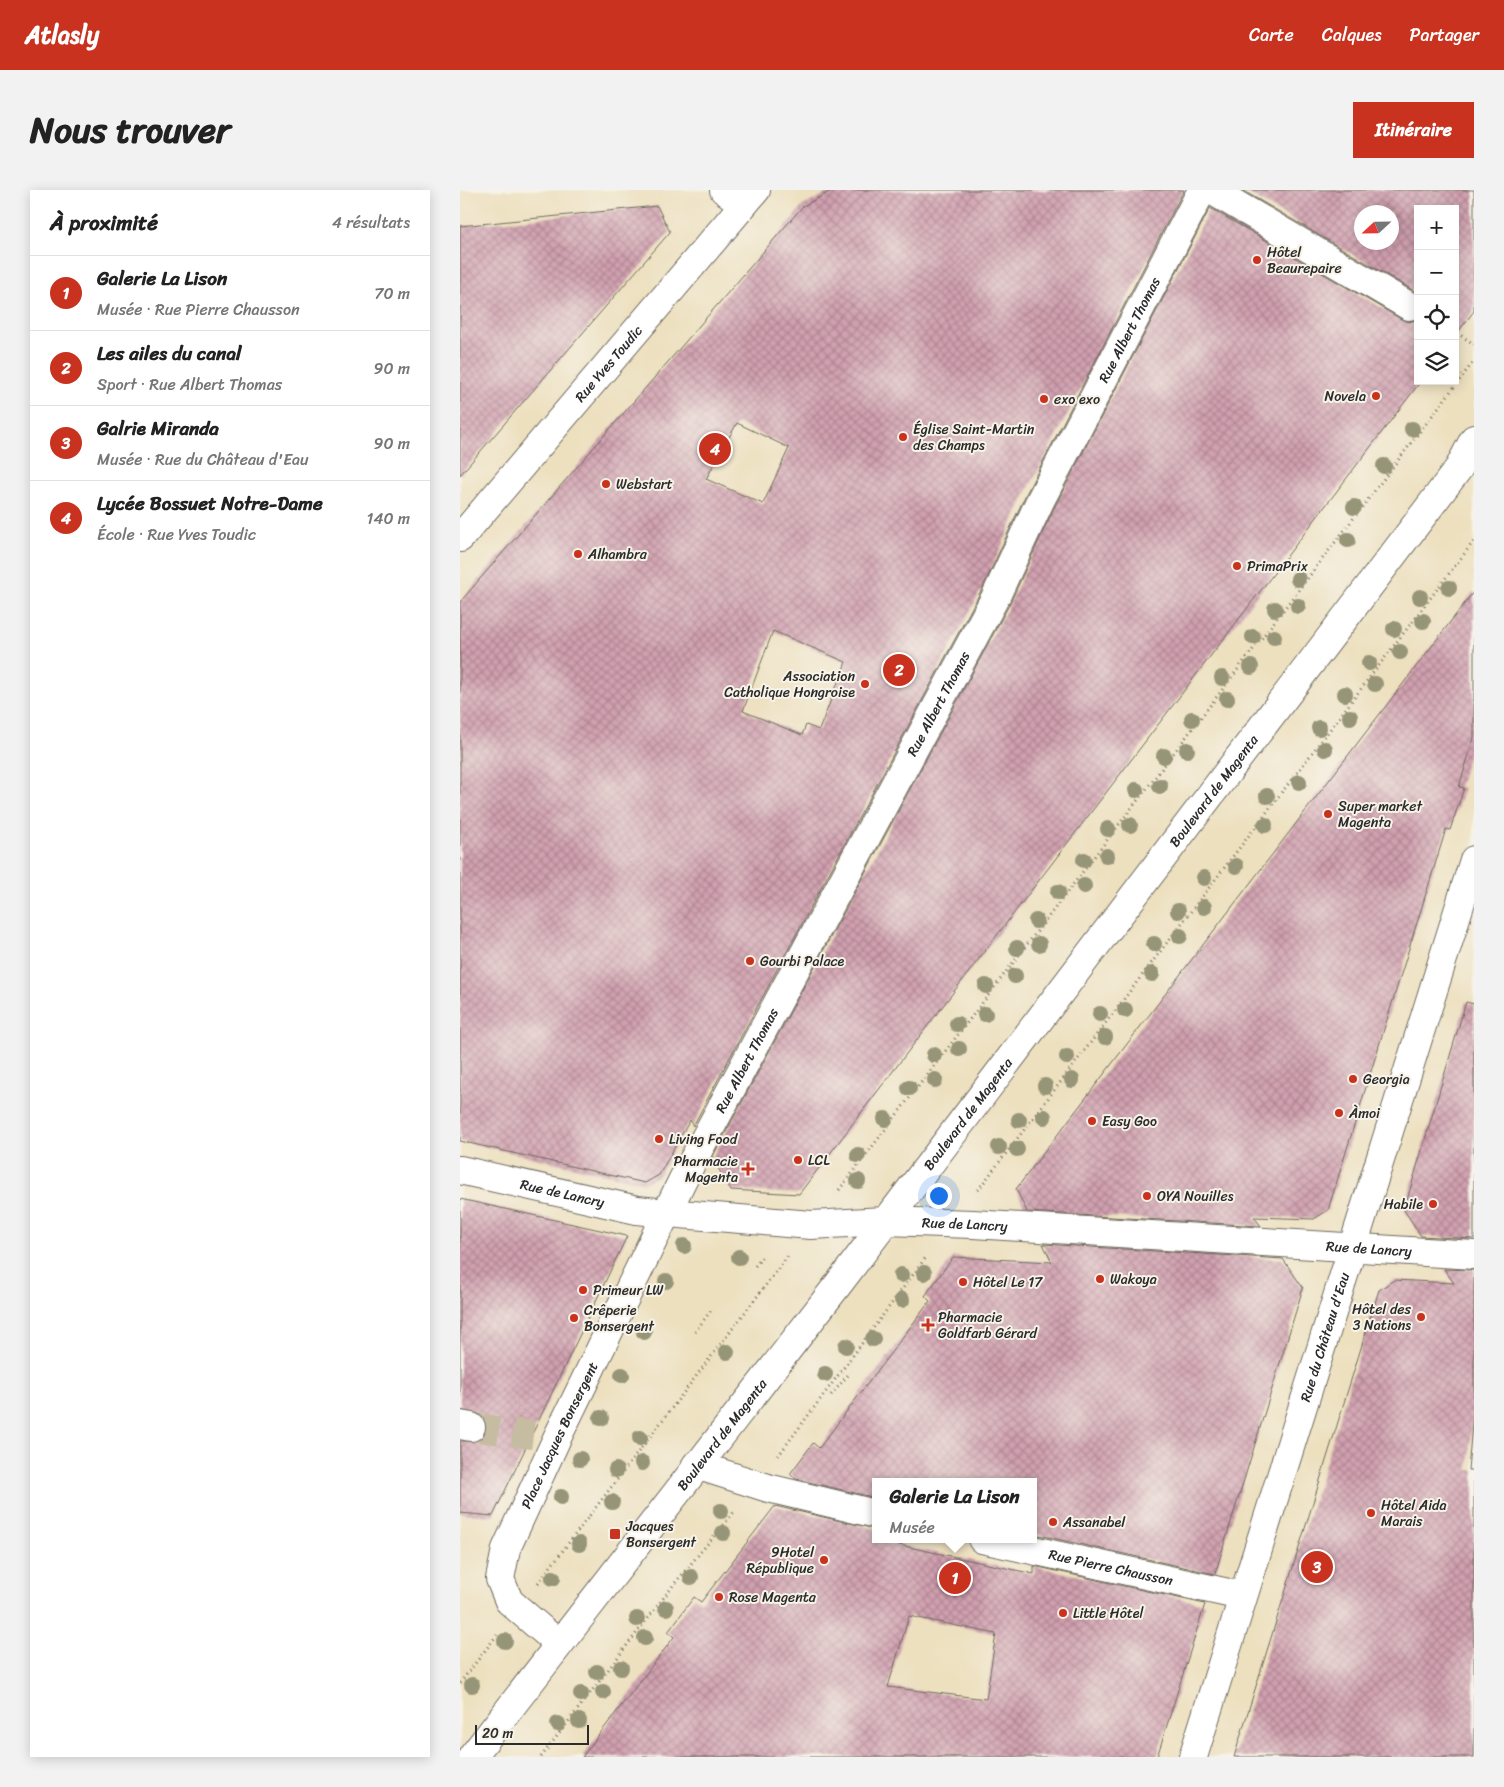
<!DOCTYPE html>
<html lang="fr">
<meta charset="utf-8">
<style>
body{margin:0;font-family:Sriracha,sans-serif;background:#f2f2f2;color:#222}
.controls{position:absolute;right:15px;top:15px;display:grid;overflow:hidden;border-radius:0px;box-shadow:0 2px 12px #0003}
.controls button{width:45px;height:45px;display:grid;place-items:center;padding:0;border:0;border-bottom:1px solid #e0e0e0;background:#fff;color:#222;font:25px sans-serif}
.compass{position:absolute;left:894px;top:15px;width:45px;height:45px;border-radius:50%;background:#fff;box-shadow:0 2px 12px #0003;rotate:248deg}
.scale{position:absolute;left:15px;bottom:12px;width:114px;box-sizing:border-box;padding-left:5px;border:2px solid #2b2b2b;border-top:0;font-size:14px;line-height:18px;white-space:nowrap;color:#2b2b2b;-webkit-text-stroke:4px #f7f3e8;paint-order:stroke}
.you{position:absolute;left:478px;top:1005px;width:18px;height:18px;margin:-12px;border:4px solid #fff;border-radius:50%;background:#1a73e8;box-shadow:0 0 0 8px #1a73e833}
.badge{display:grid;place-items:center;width:32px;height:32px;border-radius:50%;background:#c8321e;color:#fff;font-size:16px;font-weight:700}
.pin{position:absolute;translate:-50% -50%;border:2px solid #fff;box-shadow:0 1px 5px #0006}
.popup{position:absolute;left:412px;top:1288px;width:165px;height:65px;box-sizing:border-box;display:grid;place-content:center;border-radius:0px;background:#fff;filter:drop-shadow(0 1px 4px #0005);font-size:16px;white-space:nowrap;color:#767676}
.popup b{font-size:19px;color:#222}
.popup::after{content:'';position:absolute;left:50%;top:100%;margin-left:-10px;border:10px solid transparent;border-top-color:#fff}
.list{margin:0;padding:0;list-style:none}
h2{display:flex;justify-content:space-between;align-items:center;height:65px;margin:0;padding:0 20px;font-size:21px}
h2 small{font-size:16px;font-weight:400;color:#767676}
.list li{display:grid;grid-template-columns:32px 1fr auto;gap:15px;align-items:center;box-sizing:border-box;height:75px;padding:0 20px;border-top:1px solid #e0e0e0}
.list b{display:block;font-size:19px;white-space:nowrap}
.list p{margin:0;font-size:16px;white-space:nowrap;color:#767676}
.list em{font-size:16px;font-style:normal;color:#767676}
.icon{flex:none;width:28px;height:28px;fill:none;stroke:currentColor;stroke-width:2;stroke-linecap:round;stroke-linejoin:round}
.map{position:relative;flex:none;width:1014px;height:1567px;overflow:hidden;border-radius:0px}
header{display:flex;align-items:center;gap:30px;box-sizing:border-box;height:70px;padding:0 25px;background:#c8321e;color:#fff}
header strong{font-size:24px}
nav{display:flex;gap:28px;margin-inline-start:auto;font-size:18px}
.intro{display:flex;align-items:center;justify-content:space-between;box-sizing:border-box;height:120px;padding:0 30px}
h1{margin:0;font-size:35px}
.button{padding:12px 22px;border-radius:0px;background:#c8321e;color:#fff;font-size:18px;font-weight:700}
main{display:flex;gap:30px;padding:0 30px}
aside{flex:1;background:#fff;border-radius:0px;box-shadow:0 2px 12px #0003}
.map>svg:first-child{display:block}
.building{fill:url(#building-cross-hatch);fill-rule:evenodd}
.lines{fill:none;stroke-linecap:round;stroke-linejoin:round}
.minor-tunnel{stroke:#c6bca1;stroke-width:28;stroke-dasharray:28 14;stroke-linecap:butt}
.minor-casing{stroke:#6f6a5f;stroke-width:30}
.major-casing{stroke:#6f6a5f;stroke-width:30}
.path{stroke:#6f6a5f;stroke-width:3;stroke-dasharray:1 4;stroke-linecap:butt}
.minor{stroke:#fff;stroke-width:28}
.major{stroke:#fff;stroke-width:28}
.tree{fill:#979578}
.poi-dot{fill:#c8321e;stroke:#f7f3e8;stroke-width:2}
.labels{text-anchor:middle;stroke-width:4;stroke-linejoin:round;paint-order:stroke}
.poi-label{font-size:14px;fill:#2b2b2b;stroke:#f7f3e8;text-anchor:start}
.street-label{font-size:14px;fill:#2b2b2b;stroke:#f7f3e8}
</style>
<header>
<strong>Atlasly</strong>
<nav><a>Carte</a><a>Calques</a><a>Partager</a></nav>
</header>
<div class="intro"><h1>Nous trouver</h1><a class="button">Itinéraire</a></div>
<main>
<aside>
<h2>À proximité<small>4 résultats</small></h2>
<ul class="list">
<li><span class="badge">1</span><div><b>Galerie La Lison</b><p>Musée · Rue Pierre Chausson</p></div><em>70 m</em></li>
<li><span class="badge">2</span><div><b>Les ailes du canal</b><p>Sport · Rue Albert Thomas</p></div><em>90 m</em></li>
<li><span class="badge">3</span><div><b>Galrie Miranda</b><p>Musée · Rue du Château d'Eau</p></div><em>90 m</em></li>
<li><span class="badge">4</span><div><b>Lycée Bossuet Notre-Dame</b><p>École · Rue Yves Toudic</p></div><em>140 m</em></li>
</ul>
</aside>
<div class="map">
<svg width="1014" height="1567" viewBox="0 0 1014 1567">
<defs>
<pattern id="building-cross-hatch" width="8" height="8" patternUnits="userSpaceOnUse" patternTransform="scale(1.25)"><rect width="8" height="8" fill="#d1a0b0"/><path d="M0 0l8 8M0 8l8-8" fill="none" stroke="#aa838f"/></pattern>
</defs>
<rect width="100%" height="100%" fill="#f7f3e8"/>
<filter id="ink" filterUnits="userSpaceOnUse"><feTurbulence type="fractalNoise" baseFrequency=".02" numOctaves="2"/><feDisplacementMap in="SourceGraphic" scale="10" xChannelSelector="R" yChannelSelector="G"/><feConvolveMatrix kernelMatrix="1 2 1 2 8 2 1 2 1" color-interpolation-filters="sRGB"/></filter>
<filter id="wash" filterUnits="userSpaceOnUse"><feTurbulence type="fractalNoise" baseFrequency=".0096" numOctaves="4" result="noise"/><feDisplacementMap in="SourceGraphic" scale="20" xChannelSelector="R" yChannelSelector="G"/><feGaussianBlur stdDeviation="1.12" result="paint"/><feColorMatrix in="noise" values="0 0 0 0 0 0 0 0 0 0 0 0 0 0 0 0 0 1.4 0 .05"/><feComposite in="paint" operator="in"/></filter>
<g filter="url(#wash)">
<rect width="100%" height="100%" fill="#ede0bf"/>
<g id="blocks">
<path class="building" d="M373 0H724L566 304 522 399 233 936 230 930 199 985 185 993 0 951V412L343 16ZM277 233 329 258 303 314 246 289ZM313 441 386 472 359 540 346 535 342 545 283 521Z
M782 0H1014V121L995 146V19H958V103ZM902 22H932V52H902Z
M197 16 210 42 0 285V36Z
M750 18 941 129 949 132 958 129V191H961L339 1004 271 1000 252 968 550 413 594 318Z
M1014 401V548L999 597 1004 598 990 640 986 639 868 1020 854 1029 794 1027 801 1036 567 1022 556 999Z
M1006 812 1014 814V1049L961 1046 944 1020Z
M0 1009 167 1046 33 1326 0 1323V1251H17L23 1247 26 1239 25 1231 21 1225 0 1220Z
M583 1054 823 1069 843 1098 755 1384 574 1344V1292H416V1308L336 1289 330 1284 353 1253 359 1258 470 1111 465 1106 493 1067 592 1072Z
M984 1079 1014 1080V1211L1008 1280H1014V1567H774L919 1100 934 1090 994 1093Z
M315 1316 416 1339V1350L574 1384V1376L745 1414 697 1567H122L214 1447 208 1442 234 1407 241 1412ZM449 1426 536 1444 526 1509 428 1497Z"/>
</g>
</g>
<g filter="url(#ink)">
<use href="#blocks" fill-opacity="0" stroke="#6f6a5f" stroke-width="1"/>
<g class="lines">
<path class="minor-tunnel" d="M11 1237 73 1245"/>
<g class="minor-casing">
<g id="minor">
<path d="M264 0 284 14"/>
<path d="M751 0 949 116"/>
<path id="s1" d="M0 348 296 0"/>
<path id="s2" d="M0 980 177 1020 208 1023 351 1035 425 1031 513 1034 1014 1065"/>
<path d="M0 1235 11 1237"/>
<path d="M236 1275 308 1298 416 1324"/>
<path id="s3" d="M522 1349 782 1406"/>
<path id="s4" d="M99 1454 49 1411 40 1389 46 1359 97 1248 223 989 536 406 580 311 742 0"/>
<path id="s5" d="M733 1567 1014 670"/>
</g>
</g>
<g class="major-casing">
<g id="major">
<path id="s6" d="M12 1567 380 1092 999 278 1014 249"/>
</g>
</g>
<path class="path" d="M997 143 1014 154
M379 1000 1014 171
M518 1000 1014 351
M295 1076 304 1065
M235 1142 252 1119
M371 1205 389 1184
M318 1266 467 1066
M78 1393 328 1066
M0 1493 37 1445
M81 1567 215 1393 274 1322"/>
<use href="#minor" class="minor"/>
<use href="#major" class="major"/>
</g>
<g class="tree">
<circle cx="952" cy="239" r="8"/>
<circle cx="924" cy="276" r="8"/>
<circle cx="894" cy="317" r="8"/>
<circle cx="888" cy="350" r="8"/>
<circle cx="838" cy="389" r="8"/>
<circle cx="989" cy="398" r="8"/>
<circle cx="960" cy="407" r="8"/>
<circle cx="838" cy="416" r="8"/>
<circle cx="815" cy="419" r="8"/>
<circle cx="963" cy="431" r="8"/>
<circle cx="934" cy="439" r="8"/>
<circle cx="793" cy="447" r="8"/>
<circle cx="814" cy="447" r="8"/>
<circle cx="940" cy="462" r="8"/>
<circle cx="909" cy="473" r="8"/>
<circle cx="791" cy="477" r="8"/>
<circle cx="762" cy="488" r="8"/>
<circle cx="915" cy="494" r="8"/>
<circle cx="885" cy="504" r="8"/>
<circle cx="767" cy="509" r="8"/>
<circle cx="890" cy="527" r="8"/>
<circle cx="732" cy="529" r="8"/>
<circle cx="859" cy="538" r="8"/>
<circle cx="865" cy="559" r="8"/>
<circle cx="727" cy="560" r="8"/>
<circle cx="704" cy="566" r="8"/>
<circle cx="839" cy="592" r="8"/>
<circle cx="700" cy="596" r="8"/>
<circle cx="676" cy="600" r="8"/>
<circle cx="807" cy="606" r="8"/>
<circle cx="670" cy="635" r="8"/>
<circle cx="805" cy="635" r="8"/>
<circle cx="648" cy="639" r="8"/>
<circle cx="647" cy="666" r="8"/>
<circle cx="624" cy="670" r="8"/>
<circle cx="776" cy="676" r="8"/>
<circle cx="744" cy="688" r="8"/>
<circle cx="624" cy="696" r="8"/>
<circle cx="598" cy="702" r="8"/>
<circle cx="744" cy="717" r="8"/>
<circle cx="718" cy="721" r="8"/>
<circle cx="576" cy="731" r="8"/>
<circle cx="720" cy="746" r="8"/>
<circle cx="579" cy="754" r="8"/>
<circle cx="694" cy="754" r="8"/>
<circle cx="557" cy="758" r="8"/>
<circle cx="692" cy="784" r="8"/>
<circle cx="555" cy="786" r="8"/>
<circle cx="526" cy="796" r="8"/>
<circle cx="665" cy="820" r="8"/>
<circle cx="525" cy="824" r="8"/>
<circle cx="640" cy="824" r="8"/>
<circle cx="497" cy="834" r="8"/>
<circle cx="645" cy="847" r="8"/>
<circle cx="499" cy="859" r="8"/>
<circle cx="474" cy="865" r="8"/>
<circle cx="607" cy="867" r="8"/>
<circle cx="475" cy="890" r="8"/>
<circle cx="612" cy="890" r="8"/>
<circle cx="585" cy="896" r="8"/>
<circle cx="449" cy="898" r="8"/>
<circle cx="584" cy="927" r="8"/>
<circle cx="425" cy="929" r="8"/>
<circle cx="559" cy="930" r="8"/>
<circle cx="539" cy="957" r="8"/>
<circle cx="557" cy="959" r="8"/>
<circle cx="398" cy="965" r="8"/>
<circle cx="398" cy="991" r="8"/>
<circle cx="224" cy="1056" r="8"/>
<circle cx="279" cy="1067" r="8"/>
<circle cx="464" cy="1083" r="8"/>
<circle cx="441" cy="1085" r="8"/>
<circle cx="206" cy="1091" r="8"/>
<circle cx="442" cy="1110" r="8"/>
<circle cx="184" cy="1142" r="8"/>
<circle cx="413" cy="1149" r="8"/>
<circle cx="386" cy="1156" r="8"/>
<circle cx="267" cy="1162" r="8"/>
<circle cx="365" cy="1184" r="8"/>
<circle cx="162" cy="1185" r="8"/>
<circle cx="141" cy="1228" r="8"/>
<circle cx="180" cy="1248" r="8"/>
<circle cx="120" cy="1269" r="8"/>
<circle cx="182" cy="1273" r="8"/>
<circle cx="156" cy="1280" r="8"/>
<circle cx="101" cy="1307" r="8"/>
<circle cx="152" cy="1312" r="8"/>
<circle cx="261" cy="1321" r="8"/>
<circle cx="263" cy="1343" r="8"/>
<circle cx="119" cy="1354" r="8"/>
<circle cx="231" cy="1387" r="8"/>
<circle cx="93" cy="1388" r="8"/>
<circle cx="206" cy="1418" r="8"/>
<circle cx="177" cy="1429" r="8"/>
<circle cx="185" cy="1448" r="8"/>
<circle cx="45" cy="1451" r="8"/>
<circle cx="161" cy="1478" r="8"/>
<circle cx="137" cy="1482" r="8"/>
<circle cx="12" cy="1495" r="8"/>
<circle cx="143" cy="1502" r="8"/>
<circle cx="121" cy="1504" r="8"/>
<circle cx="119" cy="1531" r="8"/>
<circle cx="98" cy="1534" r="8"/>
</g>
</g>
<g class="poi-dot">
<circle cx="797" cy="70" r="5"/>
<circle cx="916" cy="206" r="5"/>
<circle cx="584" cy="209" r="5"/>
<circle cx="443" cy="247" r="5"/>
<circle cx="146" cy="294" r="5"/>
<circle cx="118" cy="364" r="5"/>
<circle cx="777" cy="376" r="5"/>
<circle cx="405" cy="494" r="5"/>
<circle cx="868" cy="624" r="5"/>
<circle cx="290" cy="771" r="5"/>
<circle cx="893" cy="889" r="5"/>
<circle cx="879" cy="923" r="5"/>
<circle cx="632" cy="931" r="5"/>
<circle cx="199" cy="949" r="5"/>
<circle cx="338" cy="970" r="5"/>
<path d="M285.5 971.5h5v5h5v5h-5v5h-5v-5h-5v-5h5z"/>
<circle cx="687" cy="1006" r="5"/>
<circle cx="973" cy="1014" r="5"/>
<circle cx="640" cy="1089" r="5"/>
<circle cx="503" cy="1092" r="5"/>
<circle cx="123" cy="1100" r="5"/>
<circle cx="961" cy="1127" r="5"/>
<circle cx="114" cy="1128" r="5"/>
<path d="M465.5 1127.5h5v5h5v5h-5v5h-5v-5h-5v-5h5z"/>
<circle cx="911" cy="1323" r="5"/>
<circle cx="593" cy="1332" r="5"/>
<rect x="149" y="1338" width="12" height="12" rx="2.5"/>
<circle cx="364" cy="1370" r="5"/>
<circle cx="259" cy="1407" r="5"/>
<circle cx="603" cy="1423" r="5"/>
</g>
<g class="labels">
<g class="poi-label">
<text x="807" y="67">Hôtel<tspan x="807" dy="16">Beaurepaire</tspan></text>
<text x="906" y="211" text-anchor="end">Novela</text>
<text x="594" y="214">exo exo</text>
<text x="453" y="244">Église Saint-Martin<tspan x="453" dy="16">des Champs</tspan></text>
<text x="156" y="299">Webstart</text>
<text x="128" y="369">Alhambra</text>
<text x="787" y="381">PrimaPrix</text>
<text x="395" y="491" text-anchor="end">Association<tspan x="395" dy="16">Catholique Hongroise</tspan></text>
<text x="878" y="621">Super market<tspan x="878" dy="16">Magenta</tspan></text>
<text x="300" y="776">Gourbi Palace</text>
<text x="903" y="894">Georgia</text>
<text x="889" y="928">Àmoi</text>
<text x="642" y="936">Easy Goo</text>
<text x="209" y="954">Living Food</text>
<text x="348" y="975">LCL</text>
<text x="278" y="976" text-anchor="end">Pharmacie<tspan x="278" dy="16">Magenta</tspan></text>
<text x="697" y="1011">OYA Nouilles</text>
<text x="963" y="1019" text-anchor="end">Habile</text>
<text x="650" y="1094">Wakoya</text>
<text x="513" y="1097">Hôtel Le 17</text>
<text x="133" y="1105">Primeur LW</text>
<text x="951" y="1124" text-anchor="end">Hôtel des<tspan x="951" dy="16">3 Nations</tspan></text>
<text x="124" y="1125">Crêperie<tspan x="124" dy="16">Bonsergent</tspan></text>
<text x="478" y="1132">Pharmacie<tspan x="478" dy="16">Goldfarb Gérard</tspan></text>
<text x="921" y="1320">Hôtel Aida<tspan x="921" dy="16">Marais</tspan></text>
<text x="603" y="1337">Assanabel</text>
<text x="166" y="1341">Jacques<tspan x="166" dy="16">Bonsergent</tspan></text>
<text x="354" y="1367" text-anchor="end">9Hotel<tspan x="354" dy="16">République</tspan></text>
<text x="269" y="1412">Rose Magenta</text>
<text x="613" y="1428">Little Hôtel</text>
</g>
<g class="street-label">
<text dy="5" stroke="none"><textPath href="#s4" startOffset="1490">Rue Albert Thomas</textPath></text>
<text dy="5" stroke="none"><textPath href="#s1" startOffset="229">Rue Yves Toudic</textPath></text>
<text dy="5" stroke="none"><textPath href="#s4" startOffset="1070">Rue Albert Thomas</textPath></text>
<text dy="5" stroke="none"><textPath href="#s6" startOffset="1218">Boulevard de Magenta</textPath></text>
<text dy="5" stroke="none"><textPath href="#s4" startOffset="665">Rue Albert Thomas</textPath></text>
<text dy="5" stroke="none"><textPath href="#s6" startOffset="812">Boulevard de Magenta</textPath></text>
<text dy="5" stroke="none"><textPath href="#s2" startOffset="105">Rue de Lancry</textPath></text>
<text dy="5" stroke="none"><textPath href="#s2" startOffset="510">Rue de Lancry</textPath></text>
<text dy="5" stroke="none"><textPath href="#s2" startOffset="915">Rue de Lancry</textPath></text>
<text dy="5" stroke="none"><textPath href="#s5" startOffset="440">Rue du Château d'Eau</textPath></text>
<text dy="5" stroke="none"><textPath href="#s4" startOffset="246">Place Jacques Bonsergent</textPath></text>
<text dy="5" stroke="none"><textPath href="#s6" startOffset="408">Boulevard de Magenta</textPath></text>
<text dy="5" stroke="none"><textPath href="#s3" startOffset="132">Rue Pierre Chausson</textPath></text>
</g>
</g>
</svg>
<div class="controls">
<button>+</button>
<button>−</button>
<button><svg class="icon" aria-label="locate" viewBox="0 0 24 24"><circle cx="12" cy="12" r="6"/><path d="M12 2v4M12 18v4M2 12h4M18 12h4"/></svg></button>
<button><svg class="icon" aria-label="layers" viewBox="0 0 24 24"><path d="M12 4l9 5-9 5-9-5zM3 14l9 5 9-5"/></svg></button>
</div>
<svg class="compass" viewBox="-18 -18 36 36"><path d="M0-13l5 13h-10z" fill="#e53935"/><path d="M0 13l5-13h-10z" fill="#767676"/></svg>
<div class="scale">20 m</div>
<div class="you"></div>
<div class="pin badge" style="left:495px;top:1388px">1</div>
<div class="popup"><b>Galerie La Lison</b>Musée</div>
<div class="pin badge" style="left:439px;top:480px">2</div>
<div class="pin badge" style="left:857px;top:1377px">3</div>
<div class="pin badge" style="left:255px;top:259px">4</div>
</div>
</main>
